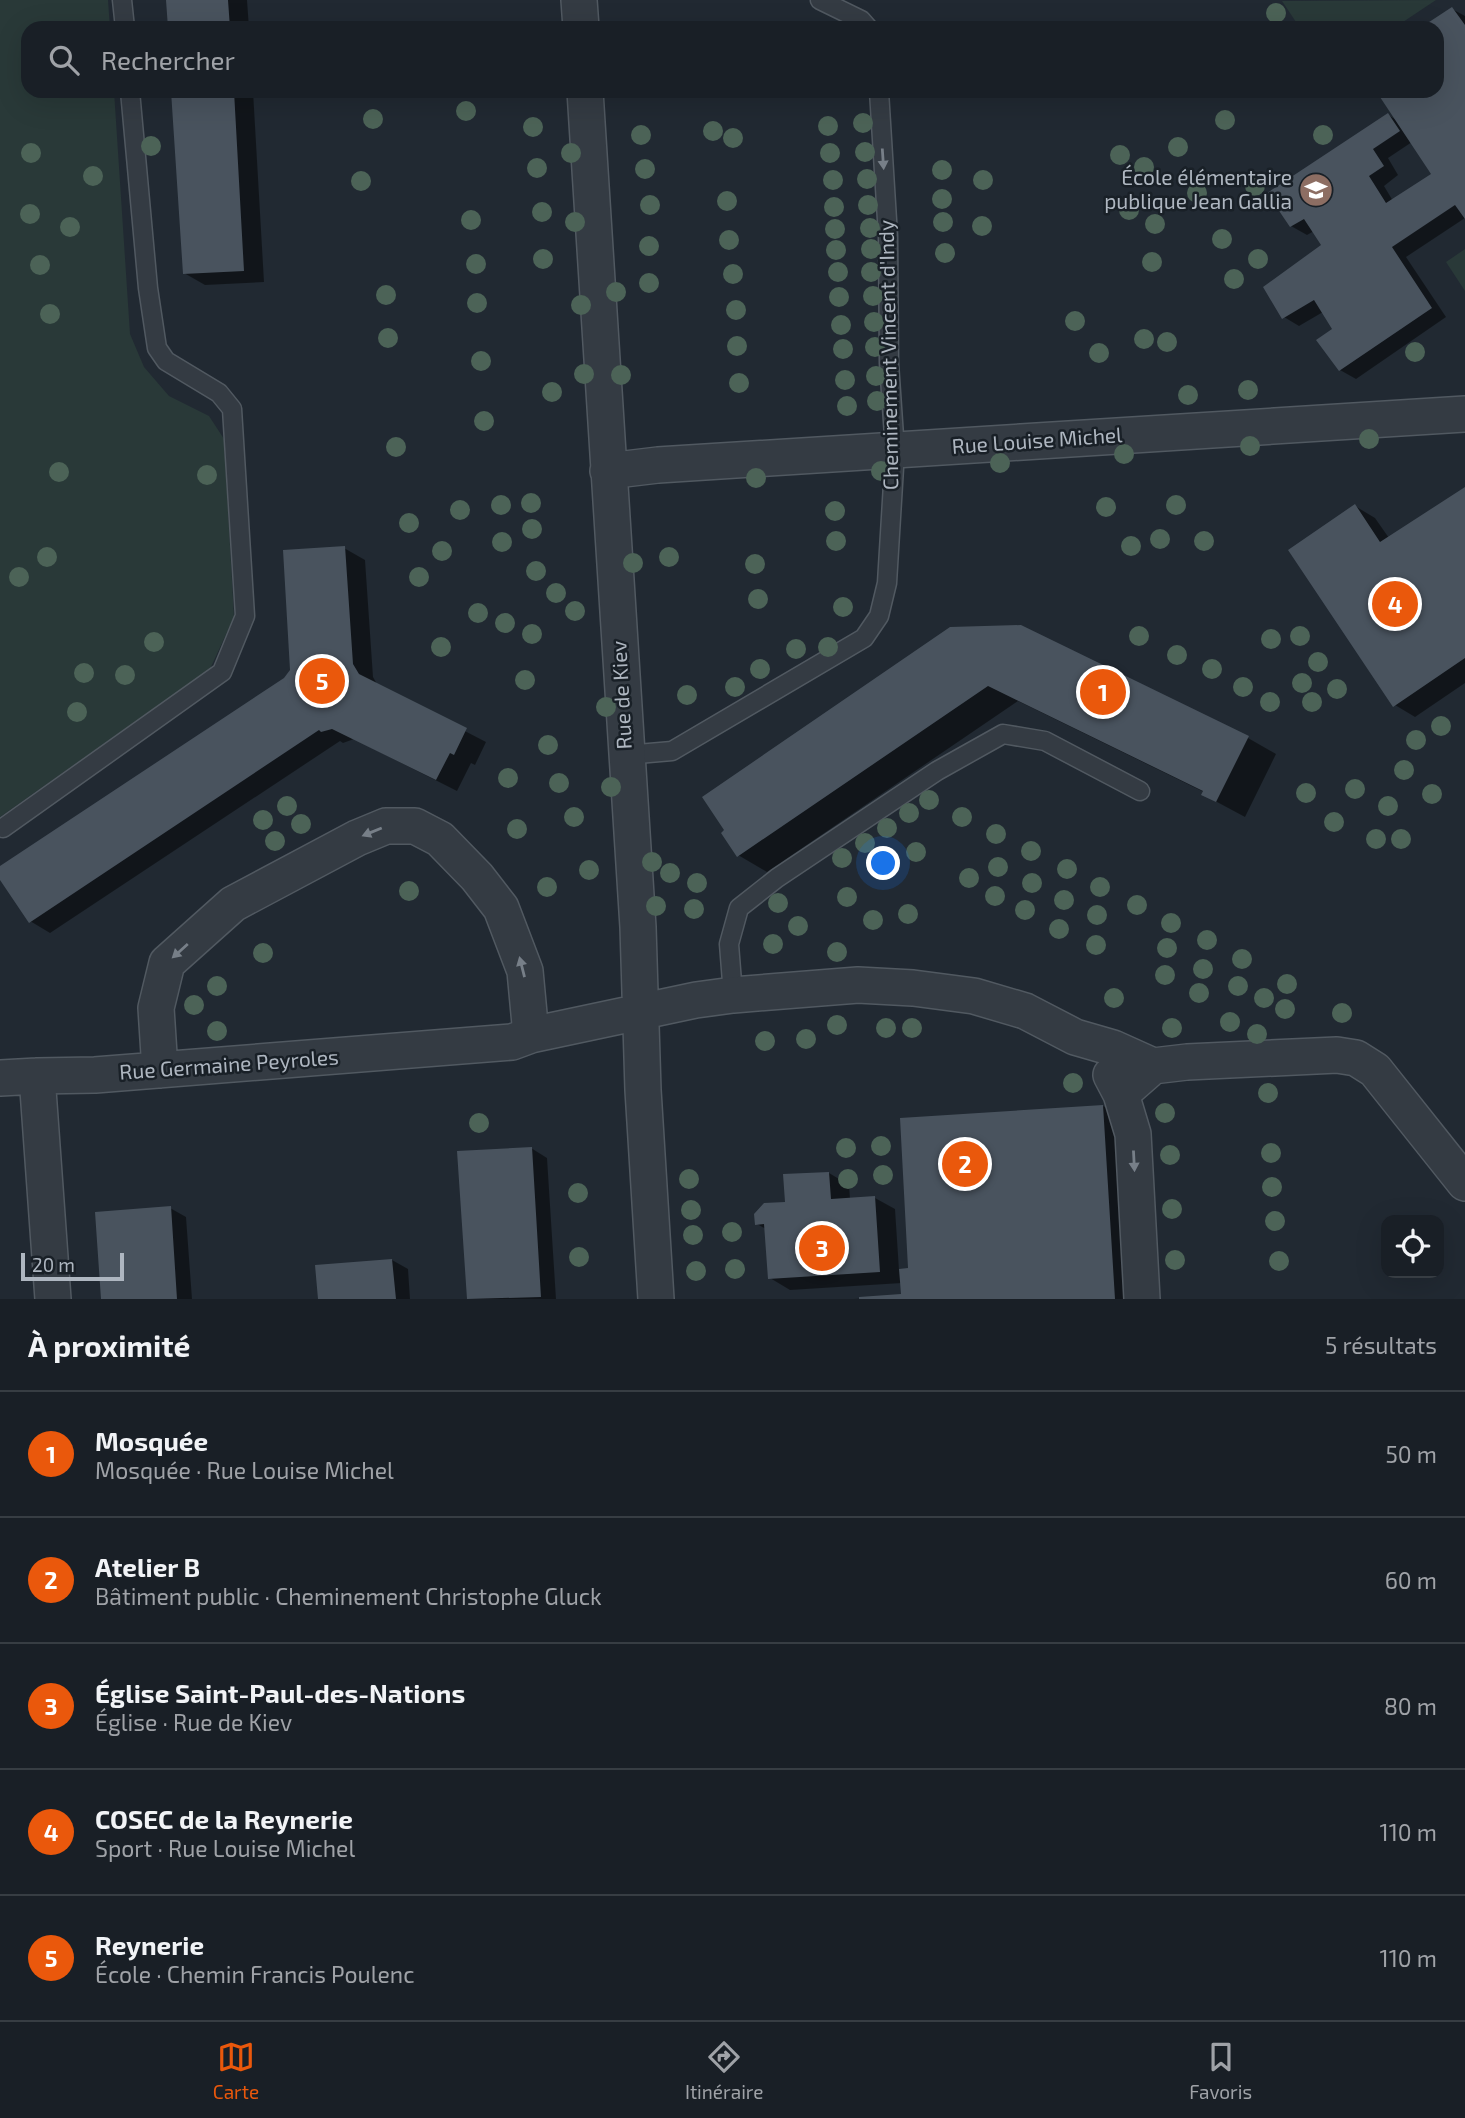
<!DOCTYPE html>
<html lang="fr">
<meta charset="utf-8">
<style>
body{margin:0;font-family:"Exo 2",sans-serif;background:#262c32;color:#f1f3f6}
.controls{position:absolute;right:21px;bottom:21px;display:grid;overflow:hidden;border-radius:14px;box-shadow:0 7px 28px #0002}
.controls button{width:63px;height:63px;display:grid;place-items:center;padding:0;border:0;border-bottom:2px solid #373d43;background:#191f26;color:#f1f3f6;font:35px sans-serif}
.scale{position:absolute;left:21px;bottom:18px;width:103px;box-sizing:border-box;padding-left:7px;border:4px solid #aeb6c0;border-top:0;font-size:19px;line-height:24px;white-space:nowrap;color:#aeb6c0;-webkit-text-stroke:5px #192027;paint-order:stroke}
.you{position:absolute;left:884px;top:864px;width:24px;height:24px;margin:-18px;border:5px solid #fff;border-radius:50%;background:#1a73e8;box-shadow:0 0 0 10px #1a73e833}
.badge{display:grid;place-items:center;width:46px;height:46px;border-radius:50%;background:#ea580c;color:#fff;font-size:23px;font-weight:700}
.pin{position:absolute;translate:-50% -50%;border:4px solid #fff;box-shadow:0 2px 7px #0006}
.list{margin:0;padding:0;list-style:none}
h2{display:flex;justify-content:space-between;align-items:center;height:91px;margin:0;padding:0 28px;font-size:30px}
h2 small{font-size:23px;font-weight:400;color:#9fa2a7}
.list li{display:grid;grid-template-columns:46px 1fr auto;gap:21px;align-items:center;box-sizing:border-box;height:126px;padding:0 28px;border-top:2px solid #373d43}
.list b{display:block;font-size:26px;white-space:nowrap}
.list p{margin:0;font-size:23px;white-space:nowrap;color:#9fa2a7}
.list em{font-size:23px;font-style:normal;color:#9fa2a7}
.icon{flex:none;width:38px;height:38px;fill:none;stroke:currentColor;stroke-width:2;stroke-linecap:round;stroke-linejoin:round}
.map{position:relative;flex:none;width:1465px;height:1299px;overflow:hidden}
.search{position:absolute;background:#191f26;box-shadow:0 7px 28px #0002;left:21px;right:21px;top:21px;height:77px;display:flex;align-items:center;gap:18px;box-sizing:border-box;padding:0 24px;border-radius:21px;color:#9fa2a7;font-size:26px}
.sheet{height:721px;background:#191f26}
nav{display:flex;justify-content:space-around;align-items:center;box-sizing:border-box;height:98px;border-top:2px solid #373d43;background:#191f26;font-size:19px;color:#9fa2a7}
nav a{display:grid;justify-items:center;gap:4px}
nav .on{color:#ea580c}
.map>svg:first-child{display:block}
.green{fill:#293938}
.shadow{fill:#0007;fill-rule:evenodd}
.building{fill:#49535e}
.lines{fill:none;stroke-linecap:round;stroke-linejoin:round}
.service-casing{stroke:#515961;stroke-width:21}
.minor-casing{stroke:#515961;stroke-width:38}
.service{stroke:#343b43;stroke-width:18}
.minor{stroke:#343b43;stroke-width:35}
.tree{fill:#4c6357}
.oneway{fill:#777f88}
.labels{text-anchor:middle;stroke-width:5;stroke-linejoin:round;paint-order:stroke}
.poi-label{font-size:21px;fill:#aeb6c0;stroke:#192027;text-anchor:end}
.street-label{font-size:21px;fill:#aeb6c0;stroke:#192027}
</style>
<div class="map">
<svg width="1465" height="1299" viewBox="0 0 1465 1299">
<rect width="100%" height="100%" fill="#212932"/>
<path class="green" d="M0 0H108L110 28H28V91H114L130 334 144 367 169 396 209 416 224 439 234 617 210 669 0 817Z
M1436 0 1394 28H1300L1282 1Z
M1465 249V291L1446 262Z"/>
<path class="shadow" d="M168 0H247L249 28H169Z
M1452 9 1465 16V218L1406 257 1446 317 1356 379 1340 370 1334 329 1323 312 1299 326 1284 317 1323 246 1314 231 1307 235 1291 226 1388 115 1398 121 1378 91H1437V28H1423ZM1412 142 1433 174 1393 201 1384 186 1398 175 1388 158Z
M173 91H253L264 282 205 285 184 273Z
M1465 489V683L1415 717 1395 705 1355 506 1375 518 1389 538Z
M344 548 365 560 373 677 378 686 486 742 475 765 471 763 457 791 354 739 343 743 340 741 50 933 30 921 0 876V868L285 679 292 671Z
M951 629 1248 738 1276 754 1245 817 1204 795V792L1018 701 767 872 738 855Z
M1103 1106 1123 1118 1134 1299H854L903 1296 902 1283 790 1290 770 1278 766 1229 757 1224 829 1173 849 1185 850 1199 875 1198 895 1209 899 1270 910 1269Z
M531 1148 547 1158 556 1299H469L459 1153Z
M170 1208 186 1217 192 1299H103Z
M392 1260 408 1269 410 1299H319Z"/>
<path class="building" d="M166 0H228L230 28H168Z
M1452 7 1465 25V219L1455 205 1392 247 1432 308 1339 371 1316 340 1332 329 1314 300 1282 319 1263 287 1321 245 1304 219 1290 227 1267 193 1388 113 1400 131 1373 149 1384 166 1369 176 1386 203 1431 174 1376 91H1437V28H1420Z
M171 91H234L244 271 183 274Z
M1465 487V658L1393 707 1288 550 1355 504 1380 542Z
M345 546 353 664 359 674 467 728 454 755 450 753 436 780 332 729 321 732 319 730 29 923 0 880V866L284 678 290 670 283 550Z
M1021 625 1249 736 1216 802 1201 795 1203 791 988 686 737 857 721 833 724 830 702 797 950 627Z
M1103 1105 1115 1299H859V1297L901 1294 899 1269 908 1268 900 1118Z
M532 1147 541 1297 467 1299 457 1151Z
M829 1172 831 1199 875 1196 880 1272 768 1279 764 1224 755 1225 754 1214 764 1203 785 1202 783 1174Z
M171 1206 177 1299H101L95 1212Z
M392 1259 396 1299H318L315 1265Z"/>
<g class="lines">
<g class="service-casing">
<path id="service" d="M122 0 125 28
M820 0 861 20 868 28
M626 755 672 751 864 638 879 616 887 583 895 451 889 363 888 236 879 91
M3 828 222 672 245 616 232 409 219 393 166 361 157 348 148 288 130 91
M733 995 729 944 739 908 777 878 937 771 1003 734 1045 741 1140 791"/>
</g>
<g class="minor-casing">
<path id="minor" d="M579 0 581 28
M585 91 638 927 643 1090 656 1299
M608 471 658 465 1465 414
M160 1070 156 1008 167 963 233 904 357 838 386 826H415L440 839 477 877 501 908 525 971 531 1035
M1111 1075 1121 1094 1133 1134 1142 1299
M0 1078 37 1076
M1121 1094 1153 1066 1187 1062 1337 1055 1356 1058 1375 1070 1465 1183
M53 1299 37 1076 95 1075 512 1042 531 1035 696 1000 733 995 858 985 913 988 974 996 1025 1011 1075 1037 1113 1048 1153 1066"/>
</g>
<use href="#service" class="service"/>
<use href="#minor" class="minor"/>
</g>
<g class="tree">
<circle cx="1276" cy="13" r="10"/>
<circle cx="466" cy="111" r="10"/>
<circle cx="373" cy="119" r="10"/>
<circle cx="1225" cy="120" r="10"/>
<circle cx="863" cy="123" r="10"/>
<circle cx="828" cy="126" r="10"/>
<circle cx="533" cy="127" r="10"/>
<circle cx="713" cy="131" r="10"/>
<circle cx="641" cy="135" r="10"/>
<circle cx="1323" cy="135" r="10"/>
<circle cx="733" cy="138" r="10"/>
<circle cx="151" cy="146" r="10"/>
<circle cx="1178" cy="147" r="10"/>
<circle cx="865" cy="152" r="10"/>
<circle cx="31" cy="153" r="10"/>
<circle cx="571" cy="153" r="10"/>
<circle cx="830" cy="153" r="10"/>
<circle cx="1120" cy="155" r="10"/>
<circle cx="1144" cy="167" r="10"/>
<circle cx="537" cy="168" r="10"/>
<circle cx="645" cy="169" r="10"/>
<circle cx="942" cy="170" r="10"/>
<circle cx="93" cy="176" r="10"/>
<circle cx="867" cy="179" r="10"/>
<circle cx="833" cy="180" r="10"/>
<circle cx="983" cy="180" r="10"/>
<circle cx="361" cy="181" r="10"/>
<circle cx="1255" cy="186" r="10"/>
<circle cx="1197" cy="193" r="10"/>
<circle cx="942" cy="199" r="10"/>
<circle cx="727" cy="201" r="10"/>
<circle cx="650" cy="205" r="10"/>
<circle cx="868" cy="205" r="10"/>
<circle cx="834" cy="207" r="10"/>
<circle cx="1129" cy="210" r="10"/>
<circle cx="542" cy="212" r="10"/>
<circle cx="30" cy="214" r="10"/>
<circle cx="471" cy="220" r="10"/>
<circle cx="575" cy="222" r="10"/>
<circle cx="943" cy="222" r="10"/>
<circle cx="1155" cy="224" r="10"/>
<circle cx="982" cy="226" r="10"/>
<circle cx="70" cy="227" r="10"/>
<circle cx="870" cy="228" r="10"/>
<circle cx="835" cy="229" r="10"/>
<circle cx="1222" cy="239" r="10"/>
<circle cx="729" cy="240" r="10"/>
<circle cx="649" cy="246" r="10"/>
<circle cx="871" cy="249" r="10"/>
<circle cx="836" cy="250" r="10"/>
<circle cx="945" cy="253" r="10"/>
<circle cx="543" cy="259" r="10"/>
<circle cx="1258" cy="259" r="10"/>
<circle cx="1152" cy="262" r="10"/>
<circle cx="476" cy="264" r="10"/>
<circle cx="40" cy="265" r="10"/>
<circle cx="838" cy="272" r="10"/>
<circle cx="871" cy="272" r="10"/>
<circle cx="733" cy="274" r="10"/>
<circle cx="1234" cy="279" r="10"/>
<circle cx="649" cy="283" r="10"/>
<circle cx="616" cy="292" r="10"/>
<circle cx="386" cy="295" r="10"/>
<circle cx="873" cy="296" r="10"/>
<circle cx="839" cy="297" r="10"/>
<circle cx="477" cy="303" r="10"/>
<circle cx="581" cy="305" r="10"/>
<circle cx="736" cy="310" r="10"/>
<circle cx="50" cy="314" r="10"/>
<circle cx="1075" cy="321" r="10"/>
<circle cx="874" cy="322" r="10"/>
<circle cx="841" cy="325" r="10"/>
<circle cx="388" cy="338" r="10"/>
<circle cx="1144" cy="339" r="10"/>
<circle cx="1167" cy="342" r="10"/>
<circle cx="737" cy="346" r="10"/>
<circle cx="875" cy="347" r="10"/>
<circle cx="843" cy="349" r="10"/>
<circle cx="1415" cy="352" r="10"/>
<circle cx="1099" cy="353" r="10"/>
<circle cx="481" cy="361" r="10"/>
<circle cx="584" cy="374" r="10"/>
<circle cx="621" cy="375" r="10"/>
<circle cx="876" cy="376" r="10"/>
<circle cx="845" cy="380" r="10"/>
<circle cx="739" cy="383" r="10"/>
<circle cx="1248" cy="390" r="10"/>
<circle cx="552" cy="392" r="10"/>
<circle cx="1188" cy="395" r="10"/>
<circle cx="877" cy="401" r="10"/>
<circle cx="847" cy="406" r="10"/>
<circle cx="484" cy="421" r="10"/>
<circle cx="1369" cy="439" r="10"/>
<circle cx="1250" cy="446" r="10"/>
<circle cx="396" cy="447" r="10"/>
<circle cx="1124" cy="454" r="10"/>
<circle cx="1000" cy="463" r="10"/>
<circle cx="881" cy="471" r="10"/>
<circle cx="59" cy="472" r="10"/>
<circle cx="207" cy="475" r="10"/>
<circle cx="756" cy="478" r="10"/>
<circle cx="531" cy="503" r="10"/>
<circle cx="501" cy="505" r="10"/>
<circle cx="1176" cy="505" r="10"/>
<circle cx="1106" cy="507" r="10"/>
<circle cx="460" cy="510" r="10"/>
<circle cx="835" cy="511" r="10"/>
<circle cx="409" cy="523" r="10"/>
<circle cx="532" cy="529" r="10"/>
<circle cx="1160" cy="539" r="10"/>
<circle cx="836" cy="541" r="10"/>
<circle cx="1204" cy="541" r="10"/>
<circle cx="502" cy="542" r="10"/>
<circle cx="1131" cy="546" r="10"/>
<circle cx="442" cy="551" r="10"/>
<circle cx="47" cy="557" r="10"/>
<circle cx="669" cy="557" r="10"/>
<circle cx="633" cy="563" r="10"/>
<circle cx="755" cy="564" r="10"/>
<circle cx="536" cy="571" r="10"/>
<circle cx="19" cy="577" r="10"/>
<circle cx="419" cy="577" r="10"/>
<circle cx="556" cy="593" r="10"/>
<circle cx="758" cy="599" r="10"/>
<circle cx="843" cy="607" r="10"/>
<circle cx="575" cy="611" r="10"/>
<circle cx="478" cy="613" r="10"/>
<circle cx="505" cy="623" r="10"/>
<circle cx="532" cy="634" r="10"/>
<circle cx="1139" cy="636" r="10"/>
<circle cx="1300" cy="636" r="10"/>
<circle cx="1271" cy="639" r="10"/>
<circle cx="154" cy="642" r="10"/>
<circle cx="441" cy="647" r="10"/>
<circle cx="828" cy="647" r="10"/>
<circle cx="796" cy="649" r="10"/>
<circle cx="1177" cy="655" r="10"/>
<circle cx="1318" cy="662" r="10"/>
<circle cx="760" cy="669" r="10"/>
<circle cx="1212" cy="669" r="10"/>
<circle cx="84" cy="673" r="10"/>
<circle cx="125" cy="675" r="10"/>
<circle cx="525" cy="680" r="10"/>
<circle cx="1302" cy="683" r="10"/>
<circle cx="735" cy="687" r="10"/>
<circle cx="1243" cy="687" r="10"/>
<circle cx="1337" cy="689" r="10"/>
<circle cx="687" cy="695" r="10"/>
<circle cx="1270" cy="702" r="10"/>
<circle cx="1312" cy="702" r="10"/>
<circle cx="606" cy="707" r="10"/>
<circle cx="77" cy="712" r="10"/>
<circle cx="1441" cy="726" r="10"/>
<circle cx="1416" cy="740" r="10"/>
<circle cx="548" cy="745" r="10"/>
<circle cx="1404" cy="770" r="10"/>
<circle cx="508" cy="778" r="10"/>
<circle cx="559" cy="783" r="10"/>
<circle cx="611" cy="787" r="10"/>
<circle cx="1355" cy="789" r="10"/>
<circle cx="1306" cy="793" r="10"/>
<circle cx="1432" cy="794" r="10"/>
<circle cx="929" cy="800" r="10"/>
<circle cx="287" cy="806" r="10"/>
<circle cx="1388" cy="806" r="10"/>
<circle cx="909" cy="813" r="10"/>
<circle cx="574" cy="817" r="10"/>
<circle cx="962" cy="817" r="10"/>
<circle cx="263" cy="820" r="10"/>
<circle cx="1334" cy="822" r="10"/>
<circle cx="301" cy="824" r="10"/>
<circle cx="887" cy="828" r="10"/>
<circle cx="517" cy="829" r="10"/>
<circle cx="996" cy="834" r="10"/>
<circle cx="1376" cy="839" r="10"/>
<circle cx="1401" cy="839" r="10"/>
<circle cx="275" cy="841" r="10"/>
<circle cx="865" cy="843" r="10"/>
<circle cx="1031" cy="851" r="10"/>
<circle cx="916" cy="852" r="10"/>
<circle cx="842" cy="858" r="10"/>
<circle cx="652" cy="862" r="10"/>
<circle cx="998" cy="867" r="10"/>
<circle cx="1067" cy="869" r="10"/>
<circle cx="589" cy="870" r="10"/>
<circle cx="670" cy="873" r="10"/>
<circle cx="969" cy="878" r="10"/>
<circle cx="697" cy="883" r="10"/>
<circle cx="1032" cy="883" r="10"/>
<circle cx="547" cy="887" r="10"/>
<circle cx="1100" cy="887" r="10"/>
<circle cx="409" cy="891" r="10"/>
<circle cx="995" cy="896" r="10"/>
<circle cx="847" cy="897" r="10"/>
<circle cx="1064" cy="900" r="10"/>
<circle cx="778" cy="903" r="10"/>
<circle cx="1137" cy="905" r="10"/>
<circle cx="656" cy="906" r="10"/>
<circle cx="694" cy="909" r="10"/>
<circle cx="1025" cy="910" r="10"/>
<circle cx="908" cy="914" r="10"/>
<circle cx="1097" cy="915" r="10"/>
<circle cx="873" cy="920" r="10"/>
<circle cx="1171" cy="923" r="10"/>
<circle cx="798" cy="926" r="10"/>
<circle cx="1059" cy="929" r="10"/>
<circle cx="1207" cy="940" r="10"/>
<circle cx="773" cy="944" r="10"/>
<circle cx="1096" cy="945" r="10"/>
<circle cx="1167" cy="948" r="10"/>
<circle cx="837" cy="952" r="10"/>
<circle cx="263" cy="953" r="10"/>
<circle cx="1242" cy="959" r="10"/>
<circle cx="1203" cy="969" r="10"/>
<circle cx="1165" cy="975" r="10"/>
<circle cx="1287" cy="984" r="10"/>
<circle cx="217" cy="986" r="10"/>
<circle cx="1238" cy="986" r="10"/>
<circle cx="1199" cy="993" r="10"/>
<circle cx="1114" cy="998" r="10"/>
<circle cx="1264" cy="998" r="10"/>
<circle cx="194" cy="1005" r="10"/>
<circle cx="1285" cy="1009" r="10"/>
<circle cx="1342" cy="1013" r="10"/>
<circle cx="1230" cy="1022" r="10"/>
<circle cx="837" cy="1025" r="10"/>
<circle cx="886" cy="1028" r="10"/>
<circle cx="912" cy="1028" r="10"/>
<circle cx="1172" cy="1028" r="10"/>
<circle cx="217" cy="1031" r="10"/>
<circle cx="1257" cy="1034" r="10"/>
<circle cx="806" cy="1039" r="10"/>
<circle cx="765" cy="1041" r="10"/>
<circle cx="1073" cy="1083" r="10"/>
<circle cx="1268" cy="1093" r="10"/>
<circle cx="1165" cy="1113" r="10"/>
<circle cx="479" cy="1123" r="10"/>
<circle cx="881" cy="1146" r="10"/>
<circle cx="846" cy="1148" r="10"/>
<circle cx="1271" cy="1153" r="10"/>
<circle cx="1170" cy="1155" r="10"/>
<circle cx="883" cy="1175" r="10"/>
<circle cx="689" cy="1179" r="10"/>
<circle cx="848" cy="1179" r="10"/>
<circle cx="1272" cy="1187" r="10"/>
<circle cx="578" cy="1193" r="10"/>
<circle cx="1172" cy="1209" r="10"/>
<circle cx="691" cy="1210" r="10"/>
<circle cx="1275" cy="1221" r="10"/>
<circle cx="732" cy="1232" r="10"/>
<circle cx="693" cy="1235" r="10"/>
<circle cx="579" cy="1257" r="10"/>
<circle cx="1175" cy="1260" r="10"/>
<circle cx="1279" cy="1261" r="10"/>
<circle cx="735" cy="1269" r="10"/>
<circle cx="696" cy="1271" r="10"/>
</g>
<defs><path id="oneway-solid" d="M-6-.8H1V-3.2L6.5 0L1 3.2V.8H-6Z" transform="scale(1.75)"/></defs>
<g class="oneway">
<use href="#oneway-solid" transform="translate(883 159) rotate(86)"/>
<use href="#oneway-solid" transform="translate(372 832) rotate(158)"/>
<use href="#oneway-solid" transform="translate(180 951) rotate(138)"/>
<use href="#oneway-solid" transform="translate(522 967) rotate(-104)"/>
<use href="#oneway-solid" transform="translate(1134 1161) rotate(87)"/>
</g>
<defs>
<g id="school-disc" transform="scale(1.75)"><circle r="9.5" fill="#8d6e63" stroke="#192027"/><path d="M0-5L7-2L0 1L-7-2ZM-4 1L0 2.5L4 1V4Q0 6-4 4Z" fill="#fff"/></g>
</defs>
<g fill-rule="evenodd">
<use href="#school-disc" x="1316" y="190"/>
</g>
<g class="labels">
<g class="poi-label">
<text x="1292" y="185">École élémentaire<tspan x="1292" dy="24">publique Jean Gallia</tspan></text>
</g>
<g class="street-label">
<text transform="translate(889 355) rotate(-91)" y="7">Cheminement Vincent d'Indy</text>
<text transform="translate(1037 441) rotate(-4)" y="7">Rue Louise Michel</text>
<text transform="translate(622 695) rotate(-93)" y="7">Rue de Kiev</text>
<text transform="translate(229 1065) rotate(-4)" y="7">Rue Germaine Peyroles</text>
</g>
</g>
</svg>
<div class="controls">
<button><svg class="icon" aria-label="locate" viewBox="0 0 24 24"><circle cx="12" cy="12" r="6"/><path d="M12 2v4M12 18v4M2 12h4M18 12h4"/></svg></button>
</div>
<div class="scale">20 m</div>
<div class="you"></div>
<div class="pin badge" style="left:1103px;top:692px">1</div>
<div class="pin badge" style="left:965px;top:1164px">2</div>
<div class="pin badge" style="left:822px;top:1248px">3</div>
<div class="pin badge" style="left:1395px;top:604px">4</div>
<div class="pin badge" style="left:322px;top:681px">5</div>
<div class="search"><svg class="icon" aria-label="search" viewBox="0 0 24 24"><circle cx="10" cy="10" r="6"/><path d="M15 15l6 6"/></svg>Rechercher</div>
</div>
<section class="sheet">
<h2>À proximité<small>5 résultats</small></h2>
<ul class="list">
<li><span class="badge">1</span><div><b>Mosquée</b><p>Mosquée · Rue Louise Michel</p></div><em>50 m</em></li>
<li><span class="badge">2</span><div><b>Atelier B</b><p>Bâtiment public · Cheminement Christophe Gluck</p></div><em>60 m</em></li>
<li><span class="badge">3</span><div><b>Église Saint-Paul-des-Nations</b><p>Église · Rue de Kiev</p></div><em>80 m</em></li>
<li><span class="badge">4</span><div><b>COSEC de la Reynerie</b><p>Sport · Rue Louise Michel</p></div><em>110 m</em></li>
<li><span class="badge">5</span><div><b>Reynerie</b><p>École · Chemin Francis Poulenc</p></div><em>110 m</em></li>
</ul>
</section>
<nav>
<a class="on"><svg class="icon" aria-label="map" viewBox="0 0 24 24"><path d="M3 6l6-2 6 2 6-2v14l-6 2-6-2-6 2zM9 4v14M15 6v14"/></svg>Carte</a>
<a><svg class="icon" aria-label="directions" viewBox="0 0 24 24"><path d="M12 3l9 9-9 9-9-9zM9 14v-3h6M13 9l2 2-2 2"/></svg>Itinéraire</a>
<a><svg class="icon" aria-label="saved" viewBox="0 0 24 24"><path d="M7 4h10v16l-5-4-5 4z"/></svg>Favoris</a>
</nav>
